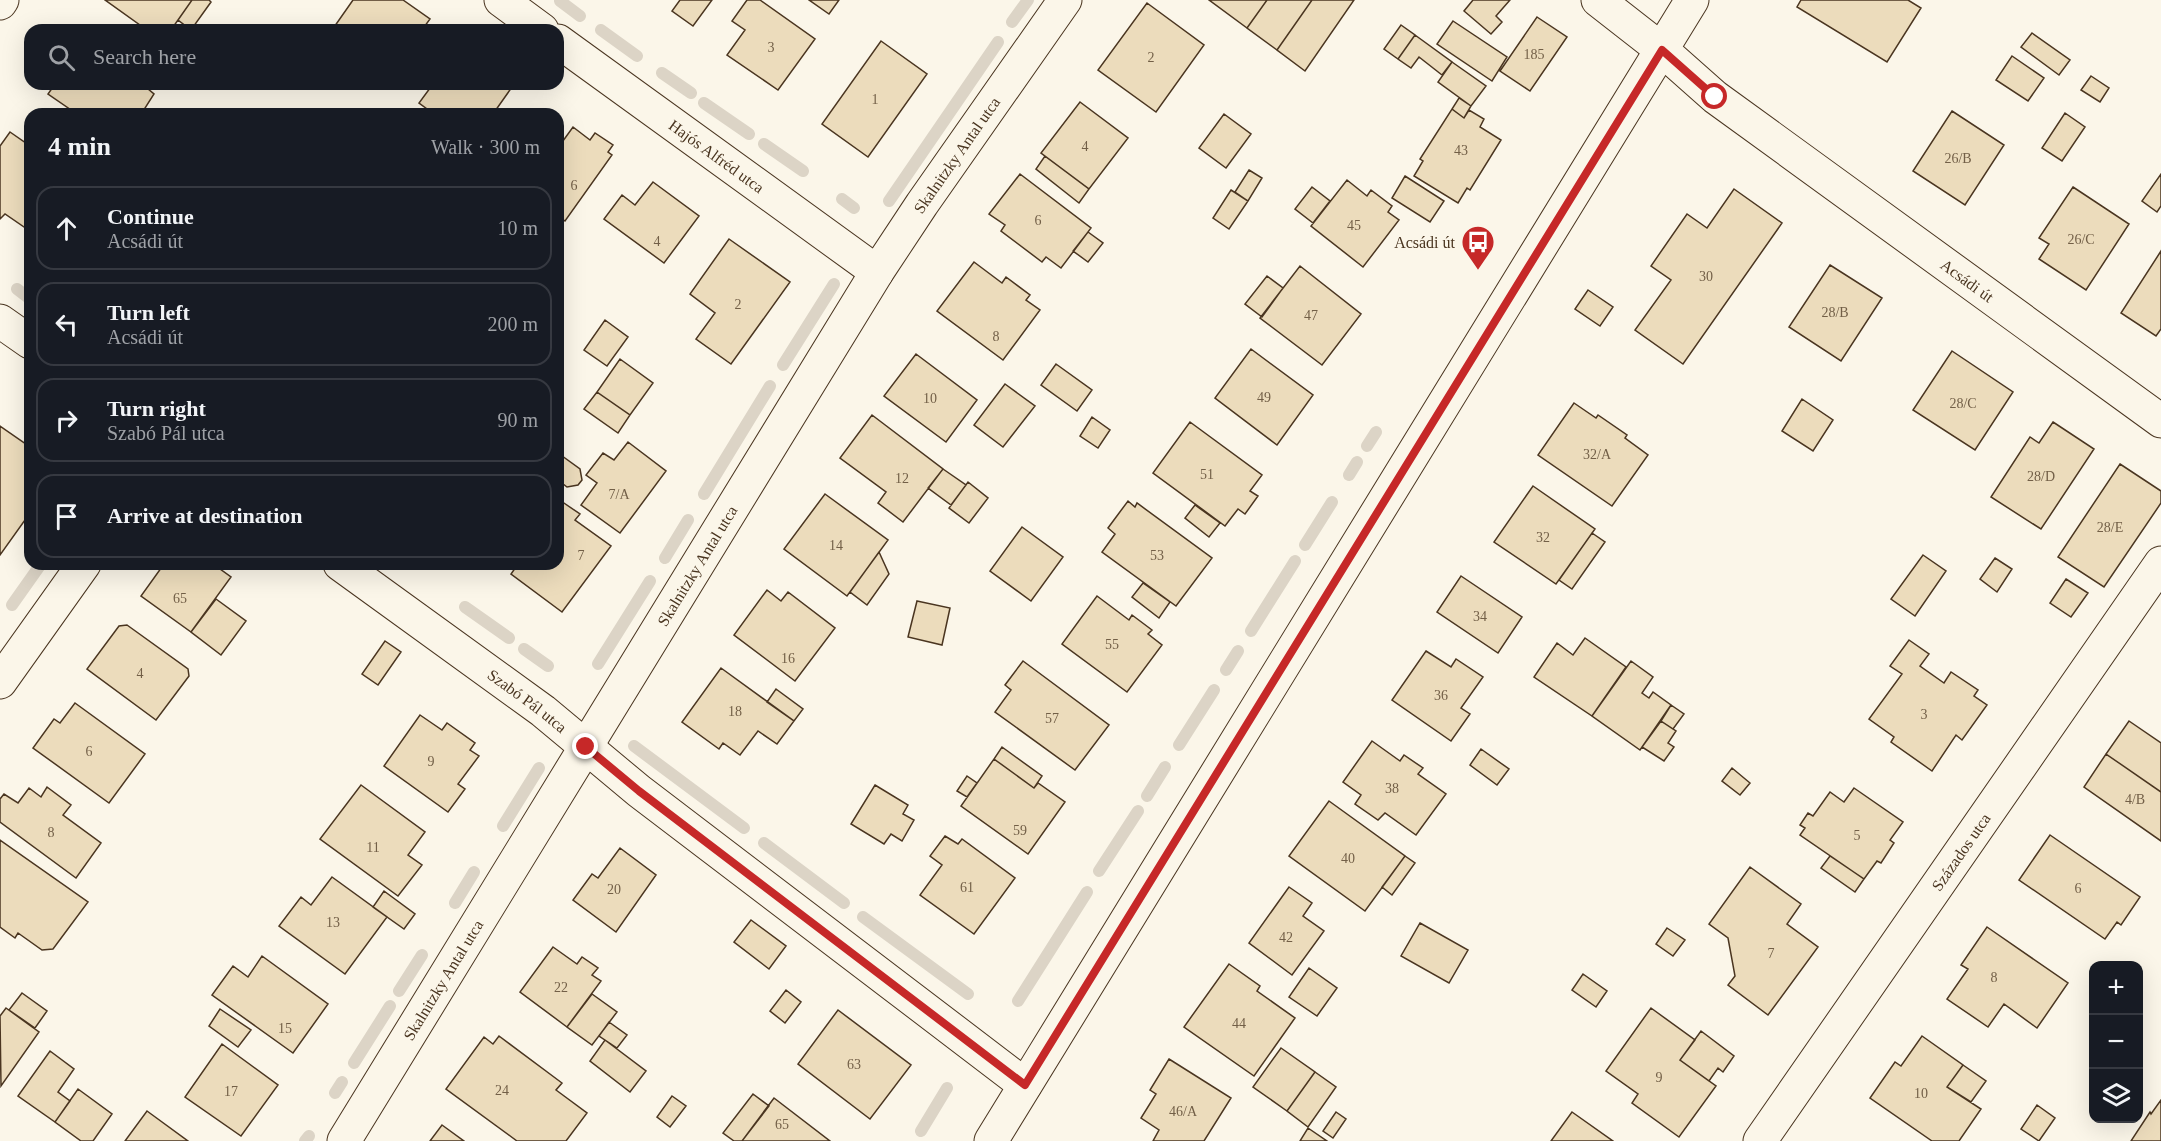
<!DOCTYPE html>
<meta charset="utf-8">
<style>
body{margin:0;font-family:"Times New Roman",serif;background:#242831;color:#f1f3f6}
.controls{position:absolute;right:18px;bottom:18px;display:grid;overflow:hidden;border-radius:12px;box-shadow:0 6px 24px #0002}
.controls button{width:54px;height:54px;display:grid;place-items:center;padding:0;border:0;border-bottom:2px solid #363941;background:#171b24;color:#f1f3f6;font:30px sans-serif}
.stop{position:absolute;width:18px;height:18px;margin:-14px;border:4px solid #c62828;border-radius:50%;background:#fff}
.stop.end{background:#c62828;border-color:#fff;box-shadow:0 2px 6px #0008}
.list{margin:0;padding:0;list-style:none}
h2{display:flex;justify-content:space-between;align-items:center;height:78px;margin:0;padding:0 24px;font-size:26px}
h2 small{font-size:20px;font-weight:400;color:#9ea1a6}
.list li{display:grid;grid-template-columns:39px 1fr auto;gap:18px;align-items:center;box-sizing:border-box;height:84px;margin:0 12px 12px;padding:0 12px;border:2px solid #363941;border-radius:18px}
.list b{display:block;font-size:22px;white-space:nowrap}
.list p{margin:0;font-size:20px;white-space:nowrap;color:#9ea1a6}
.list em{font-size:20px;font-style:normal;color:#9ea1a6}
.icon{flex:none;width:33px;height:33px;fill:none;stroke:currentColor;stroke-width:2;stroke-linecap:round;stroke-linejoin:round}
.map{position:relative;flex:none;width:2161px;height:1141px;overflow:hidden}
.search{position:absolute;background:#171b24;box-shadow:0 6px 24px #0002;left:24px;top:24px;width:540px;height:66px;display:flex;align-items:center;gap:15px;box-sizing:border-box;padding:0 21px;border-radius:18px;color:#9ea1a6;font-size:22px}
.panel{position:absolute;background:#171b24;box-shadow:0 6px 24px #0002;left:24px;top:108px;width:540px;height:462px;border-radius:18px}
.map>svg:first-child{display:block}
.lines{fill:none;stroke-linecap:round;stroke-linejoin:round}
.stream{stroke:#dcd4c6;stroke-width:12}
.building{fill:#ecdcbc;stroke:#4a3520;stroke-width:1.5}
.minor-casing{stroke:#4a3520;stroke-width:35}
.secondary-casing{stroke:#4a3520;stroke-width:35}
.minor{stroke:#fbf6e9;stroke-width:33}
.secondary{stroke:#fbf6e9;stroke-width:33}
.route{stroke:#c62828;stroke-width:8}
.labels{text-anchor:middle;stroke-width:4.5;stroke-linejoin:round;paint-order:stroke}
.number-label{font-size:14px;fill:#725f47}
.street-label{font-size:16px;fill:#4a3520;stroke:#fbf6e9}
.poi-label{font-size:16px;fill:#4a3520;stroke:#fbf6e9;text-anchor:end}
</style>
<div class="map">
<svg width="2161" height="1141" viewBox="0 0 2161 1141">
<rect width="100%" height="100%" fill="#fbf6e9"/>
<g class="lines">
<path class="stream" d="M560 1 580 16
M1012 22 1028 0
M601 30 637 56
M662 73 691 93
M704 103 749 134
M764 144 803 171
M842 199 854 208
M889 201 998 42
M17 289 30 299
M783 365 834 284
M1367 446 1376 432
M1349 475 1357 462
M704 494 770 386
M1305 545 1332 502
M665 558 688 520
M12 605 41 564
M465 607 509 638
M1251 631 1295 561
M524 649 548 666
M598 664 650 581
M1226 670 1238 651
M1179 745 1214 690
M634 746 744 828
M1147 796 1165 767
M503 826 539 768
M764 843 844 903
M1099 871 1138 811
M455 903 474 872
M863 917 968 994
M399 991 422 955
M1018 1001 1087 892
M354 1063 390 1006
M335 1093 342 1082
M921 1131 947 1088
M305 1141 309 1136"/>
</g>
<path class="building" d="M105 0H192L171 30H147Z
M192 0H209L211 2 191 30 178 20Z
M353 0H403L430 19 422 30H332Z
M680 0H712L693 26 672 11Z
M747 0H760L815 39 778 90 727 55 745 30 732 21Z
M809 0H839L829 14Z
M1209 0H1267L1247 28Z
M1267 0H1312L1277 50 1247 28Z
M1312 0H1354L1305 71 1277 50Z
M1473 0H1510L1496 16 1502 22 1491 34 1464 11Z
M1801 0H1908L1921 8 1887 62 1797 7Z
M1147 3 1204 45 1156 112 1098 70Z
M1537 17 1567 37 1530 91 1500 71Z
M1453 21 1507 57 1492 81 1437 44Z
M1401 25 1415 35 1398 59 1384 49Z
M2032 33 2070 60 2059 75 2021 47Z
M1415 35 1452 62 1442 75 1419 57 1411 68 1398 59Z
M881 41 927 74 868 157 822 124Z
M2012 56 2044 78 2028 101 1996 80Z
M1452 62 1486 86 1471 106 1438 82Z
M2091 76 2109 88 2100 102 2081 90Z
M55 84H142L154 94 145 108 153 114H77L48 94Z
M433 84H508L512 87 493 114H434L419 103Z
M1459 98 1471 106 1464 118 1452 109Z
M1080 102 1128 138 1089 189 1041 153Z
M1452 109 1464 118 1469 110 1484 119 1480 127 1501 140 1470 190 1467 188 1458 203 1414 176 1423 161 1420 159Z
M1952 111 2004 145 1965 205 1913 171Z
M2065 113 2085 127 2062 161 2042 148Z
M1224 114 1251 134 1226 168 1199 148Z
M573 127 590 140 595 133 613 145 608 152 612 155 565 221 558 216V143L560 145Z
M10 132 30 146V225L27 229 5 214 0 219V146Z
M1045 156 1089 189 1079 203 1036 169Z
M1249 170 1262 178 1248 201 1235 192Z
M1020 174 1091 228 1061 268 1046 257 1042 262 1001 231 1005 225 989 214Z
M2161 174V206L2157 212 2142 201Z
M1405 176 1444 201 1430 222 1392 198Z
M1347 180 1367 196 1371 190 1392 206 1388 212 1399 220 1363 267 1311 226Z
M653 182 699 216 664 263 604 219 622 195 635 205Z
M1312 187 1330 201 1313 223 1295 209Z
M2073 187 2129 224 2086 290 2039 259 2049 244 2039 238Z
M1734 189 1782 223 1683 364 1635 330 1671 280 1651 266 1687 214 1707 228Z
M1231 190 1248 201 1229 229 1213 218Z
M1088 232 1103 243 1088 262 1073 251Z
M729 239 790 282 731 364 696 339 715 313 690 294Z
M2161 251V329L2156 336 2121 313Z
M974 262 1002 283 1006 277 1030 295 1026 300 1040 310 1003 360 937 311Z
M1830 265 1882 298 1841 361 1789 327Z
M1300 266 1361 314 1322 365 1260 318Z
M1267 276 1283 288 1262 317 1245 304Z
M1588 290 1613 307 1600 326 1575 309Z
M605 320 628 337 607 366 584 350Z
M1251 349 1313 395 1277 445 1215 398Z
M1952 351 2013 392 1975 450 1913 410Z
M916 354 977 400 946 442 884 396Z
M620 359 653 383 630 415 597 392Z
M1056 364 1092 390 1077 411 1041 385Z
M1005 384 1035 406 1003 447 974 425Z
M597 392 630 415 618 433 584 409Z
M1802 399 1833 420 1813 451 1782 431Z
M1574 403 1596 418 1598 415 1627 435 1625 438 1648 455 1612 506 1538 455Z
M872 415 943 469 903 522 878 503 886 492 840 458Z
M1092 417 1110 430 1098 448 1080 436Z
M1190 422 1262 475 1250 491 1258 496 1245 514 1238 509 1225 526 1153 473Z
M2053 422 2094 449 2041 529 1991 497 2030 437 2039 443Z
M0 426 30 447V513L0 555Z
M628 442 666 471 620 533 581 505 597 483 586 475 603 453 614 460Z
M558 453 580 469 582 480 578 485 567 487 558 480Z
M2120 464 2161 491V503L2104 587 2058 557Z
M943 469 966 485 951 505 928 488Z
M968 482 988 498 969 523 949 508Z
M1533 486 1595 529 1556 584 1494 542Z
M825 494 888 540 847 596 784 549Z
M561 501 580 514 575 520 611 546 562 612 511 574 518 564H558V505Z
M1128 501 1135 507 1137 503 1212 558 1176 606 1102 552 1115 534 1108 528Z
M1195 505 1220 523 1209 537 1185 518Z
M1022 527 1063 557 1031 601 990 571Z
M1592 533 1605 542 1572 589 1559 580Z
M879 552 889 574 867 605 850 592Z
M1923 555 1946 571 1915 616 1891 599Z
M1995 558 2012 569 1997 592 1980 579Z
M164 564H213L231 577 191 632 141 596Z
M1461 576 1522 617 1498 653 1437 612Z
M2066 579 2088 593 2071 617 2050 603Z
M1143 583 1170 602 1159 618 1132 597Z
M767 590 781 601 788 592 835 628 795 681 734 635Z
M1097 596 1129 620 1132 615 1152 630 1148 634 1162 645 1127 692 1062 644Z
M216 599 246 621 221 655 191 632Z
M917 601 950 608 942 645 908 637Z
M127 625 188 669 189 676 156 720 87 669 119 626Z
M1585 638 1626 667 1592 716 1534 677 1557 643 1573 655Z
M1909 640 1929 654 1920 666 1944 683 1951 672 1978 690 1974 696 1987 705 1962 740 1956 735 1932 771 1891 742 1894 737 1869 719 1902 674 1890 666Z
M385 641 401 652 378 685 362 674Z
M1426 651 1451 667 1456 659 1483 677 1461 708 1470 714 1451 741 1392 700Z
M1023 661 1109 725 1075 770 995 712 1011 690 1005 685Z
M1631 661 1653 677 1642 693 1649 698 1653 692 1671 705 1640 750 1592 716Z
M721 668 794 721 777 744 758 731 740 755 723 743 719 749 682 722Z
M776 689 803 709 794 721 767 702Z
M75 703 145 754 109 803 33 748 54 719 60 723Z
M1671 705 1684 714 1673 729 1661 721Z
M420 715 442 730 447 723 475 743 470 750 479 756 458 784 465 789 448 812 384 766Z
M1661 721 1676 731 1668 743 1674 747 1664 761 1642 747Z
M2129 721 2161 743V792L2106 754Z
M1372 741 1400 761 1404 755 1423 768 1418 774 1446 794 1416 835 1385 813 1378 820 1355 804 1361 795 1343 782Z
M1002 747 1042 776 1034 788 994 759Z
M1481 749 1509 769 1497 785 1470 765Z
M2106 754 2161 792V841L2084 787Z
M994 759 1034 788 1038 783 1065 802 1028 854 961 806Z
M1732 768 1750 783 1740 795 1722 781Z
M967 776 977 783 967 797 957 791Z
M361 785 425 832 408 855 422 865 398 896 320 839Z
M875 785 908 805 903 814 914 820 902 841 891 834 884 844 851 824Z
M47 787 71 805 63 815 101 843 76 878 0 822V799L4 794 18 803 29 788 41 797Z
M1854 788 1903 822 1890 840 1894 843 1881 863 1877 861 1864 879 1800 835 1805 828 1800 825 1808 813 1813 816 1830 792 1844 802Z
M1329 801 1405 856 1365 911 1289 856Z
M2050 835 2140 897 2121 925 2117 922 2105 939 2019 880Z
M945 836 958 844 962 839 1015 878 974 934 920 895 942 865 930 856Z
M0 840 88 902 53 949 42 950 18 933 15 938 0 927Z
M620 848 656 875 616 932 573 900 592 874 598 878Z
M1405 856 1415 863 1392 895 1382 887Z
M1830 856 1864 879 1855 892 1821 868Z
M1750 867 1801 904 1787 924 1818 947 1768 1015 1728 985 1735 976 1728 938 1709 924Z
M332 877 387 917 345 974 279 926 301 897 311 905Z
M1289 887 1312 903 1303 916 1324 931 1292 975 1249 943Z
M384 891 415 914 404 929 373 907Z
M751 920 786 946 769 969 734 942Z
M1420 923 1468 950 1449 983 1401 956Z
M1987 927 2068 983 2037 1028 2004 1004 1988 1027 1947 999 1968 969 1961 965Z
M1667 928 1685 940 1673 956 1656 944Z
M553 947 577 964 582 957 598 968 592 975 601 981 567 1027 520 992Z
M262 956 328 1004 293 1053 212 995 233 966 248 977Z
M1229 964 1260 986 1257 991 1295 1018 1254 1076 1184 1027Z
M1309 968 1337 988 1317 1016 1289 997Z
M1583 974 1607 991 1596 1007 1572 990Z
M786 990 801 1002 785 1023 770 1011Z
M22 993 47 1011 35 1028 9 1010Z
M592 994 617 1012 592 1045 567 1027Z
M6 1008 39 1032 1 1086 0 1016Z
M1651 1008 1695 1040 1680 1060 1716 1086 1679 1137 1632 1103 1638 1094 1606 1071Z
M220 1009 251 1030 238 1047 209 1026Z
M838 1010 911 1065 870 1119 798 1064Z
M609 1022 627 1035 617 1048 599 1036Z
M1701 1031 1734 1056 1723 1072 1718 1068 1709 1081 1680 1060Z
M499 1036 562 1083 556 1090 587 1113 566 1141H517L446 1089 484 1037 493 1044Z
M1922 1036 1963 1065 1947 1087 1981 1109 1959 1141H1932L1870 1098 1895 1062 1901 1066Z
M605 1040 646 1071 630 1092 590 1061Z
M222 1044 278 1085 241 1136 185 1097Z
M1281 1048 1315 1072 1287 1111 1253 1087Z
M50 1051 74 1069 58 1092 70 1101 55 1122 18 1096Z
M1169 1059 1231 1098 1204 1141H1153L1159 1130 1141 1118 1156 1094 1150 1090Z
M1963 1065 1986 1081 1971 1102 1947 1087Z
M1315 1072 1336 1087 1308 1127 1287 1111Z
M78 1089 112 1114 93 1141H81L55 1122Z
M753 1094 769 1106 742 1141H734L723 1133Z
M672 1096 686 1106 670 1127 657 1117Z
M774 1098 830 1141H742Z
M2161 1100V1141H2131L2150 1112 2151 1114Z
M2037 1105 2055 1118 2039 1141 2021 1129Z
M147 1111 188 1141H125Z
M1336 1112 1346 1119 1333 1138 1323 1131Z
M1572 1112 1613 1141H1551Z
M442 1125 464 1141H430Z
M1308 1128 1327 1141H1300Z"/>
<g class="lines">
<g class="minor-casing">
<g id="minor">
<path d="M501 0 542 30"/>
<path id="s1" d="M1598 0 1662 50 1715 97 2161 421"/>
<path d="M0 3 2 0"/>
<path id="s2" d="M558 41 877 272"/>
<path d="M0 321 30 342"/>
<path id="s3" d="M340 564 543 711 639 791 1025 1085"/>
<path d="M0 682 84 564"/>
<path id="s4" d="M344 1141 877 272 922 204 1065 0"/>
<path id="s5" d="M1760 1141 2161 563"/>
</g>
</g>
<g class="secondary-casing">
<path id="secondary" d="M991 1141 1692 0"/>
</g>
<use href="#minor" class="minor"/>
<use href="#secondary" class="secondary"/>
</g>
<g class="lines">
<path class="route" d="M586 747 639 791 1025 1085 1662 50 1715 97"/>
</g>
<defs>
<g id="bus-pin" transform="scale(1.725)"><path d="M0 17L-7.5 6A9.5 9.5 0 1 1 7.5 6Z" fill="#c62828" stroke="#fbf6e9"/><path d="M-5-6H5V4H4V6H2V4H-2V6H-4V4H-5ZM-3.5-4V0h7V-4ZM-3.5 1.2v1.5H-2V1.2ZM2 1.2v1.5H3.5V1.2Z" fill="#fff"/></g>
</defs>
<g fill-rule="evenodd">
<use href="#bus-pin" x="1478" y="242"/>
</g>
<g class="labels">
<g class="number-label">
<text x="771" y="52">3</text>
<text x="1534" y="59">185</text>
<text x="1151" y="62">2</text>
<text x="875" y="104">1</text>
<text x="1085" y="151">4</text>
<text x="1461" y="155">43</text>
<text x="1958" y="163">26/B</text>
<text x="574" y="190">6</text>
<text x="1038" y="225">6</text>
<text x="1354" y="230">45</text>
<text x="2081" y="244">26/C</text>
<text x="657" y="246">4</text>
<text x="1706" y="281">30</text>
<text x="738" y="309">2</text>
<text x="1835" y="317">28/B</text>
<text x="1311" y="320">47</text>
<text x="996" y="341">8</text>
<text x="1264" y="402">49</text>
<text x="930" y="403">10</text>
<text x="1963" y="408">28/C</text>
<text x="1597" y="459">32/A</text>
<text x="1207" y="479">51</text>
<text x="2041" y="481">28/D</text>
<text x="902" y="483">12</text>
<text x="619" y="499">7/A</text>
<text x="2110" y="532">28/E</text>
<text x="1543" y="542">32</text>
<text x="836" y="550">14</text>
<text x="581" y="560">7</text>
<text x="1157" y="560">53</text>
<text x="180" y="603">65</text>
<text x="1480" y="621">34</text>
<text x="1112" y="649">55</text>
<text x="788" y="663">16</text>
<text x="140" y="678">4</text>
<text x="1441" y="700">36</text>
<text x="735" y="716">18</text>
<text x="1924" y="719">3</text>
<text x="1052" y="723">57</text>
<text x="89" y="756">6</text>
<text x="431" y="766">9</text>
<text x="1392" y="793">38</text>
<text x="2135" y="804">4/B</text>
<text x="1020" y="835">59</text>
<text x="51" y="837">8</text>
<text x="1857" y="840">5</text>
<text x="373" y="852">11</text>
<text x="1348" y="863">40</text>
<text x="967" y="892">61</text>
<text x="2078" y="893">6</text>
<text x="614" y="894">20</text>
<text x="333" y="927">13</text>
<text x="1286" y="942">42</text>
<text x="1771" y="958">7</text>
<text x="1994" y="982">8</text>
<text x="561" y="992">22</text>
<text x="1239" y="1028">44</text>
<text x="285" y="1033">15</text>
<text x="854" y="1069">63</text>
<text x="1659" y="1082">9</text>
<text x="502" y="1095">24</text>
<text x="231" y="1096">17</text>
<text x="1921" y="1098">10</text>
<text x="1183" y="1116">46/A</text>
<text x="782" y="1129">65</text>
</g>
<g class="street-label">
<text dy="6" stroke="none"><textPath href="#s4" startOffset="1161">Skalnitzky Antal utca</textPath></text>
<text dy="6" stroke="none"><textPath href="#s2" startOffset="196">Hajós Alfréd utca</textPath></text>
<text dy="6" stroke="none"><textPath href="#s1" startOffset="464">Acsádi út</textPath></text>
<text dy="6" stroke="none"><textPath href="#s4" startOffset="675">Skalnitzky Antal utca</textPath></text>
<text dy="6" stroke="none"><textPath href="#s3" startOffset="232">Szabó Pál utca</textPath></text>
<text dy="6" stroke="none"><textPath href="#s5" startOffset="352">Százados utca</textPath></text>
<text dy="6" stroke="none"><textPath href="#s4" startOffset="189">Skalnitzky Antal utca</textPath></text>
</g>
<g class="poi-label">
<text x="1455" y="248">Acsádi út</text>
</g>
</g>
</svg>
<div class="controls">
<button>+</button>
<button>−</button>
<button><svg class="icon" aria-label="layers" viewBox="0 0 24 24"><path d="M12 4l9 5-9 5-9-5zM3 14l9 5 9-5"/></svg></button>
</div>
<div class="stop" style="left:1715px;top:97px"></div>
<div class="stop end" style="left:586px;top:747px"></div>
<div class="search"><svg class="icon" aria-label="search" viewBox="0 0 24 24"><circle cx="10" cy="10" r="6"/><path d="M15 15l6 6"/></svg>Search here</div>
<section class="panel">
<h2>4 min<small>Walk · 300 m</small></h2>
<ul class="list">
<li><svg class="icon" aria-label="ahead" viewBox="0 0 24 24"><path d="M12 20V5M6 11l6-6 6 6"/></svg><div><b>Continue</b><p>Acsádi út</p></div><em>10 m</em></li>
<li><svg class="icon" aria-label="left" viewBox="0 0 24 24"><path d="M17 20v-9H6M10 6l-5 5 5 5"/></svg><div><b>Turn left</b><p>Acsádi út</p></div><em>200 m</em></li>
<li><svg class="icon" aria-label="right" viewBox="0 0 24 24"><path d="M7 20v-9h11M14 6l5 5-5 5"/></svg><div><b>Turn right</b><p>Szabó Pál utca</p></div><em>90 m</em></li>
<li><svg class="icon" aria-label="arrive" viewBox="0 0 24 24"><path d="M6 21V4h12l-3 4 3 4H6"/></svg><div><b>Arrive at destination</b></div></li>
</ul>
</section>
</div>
